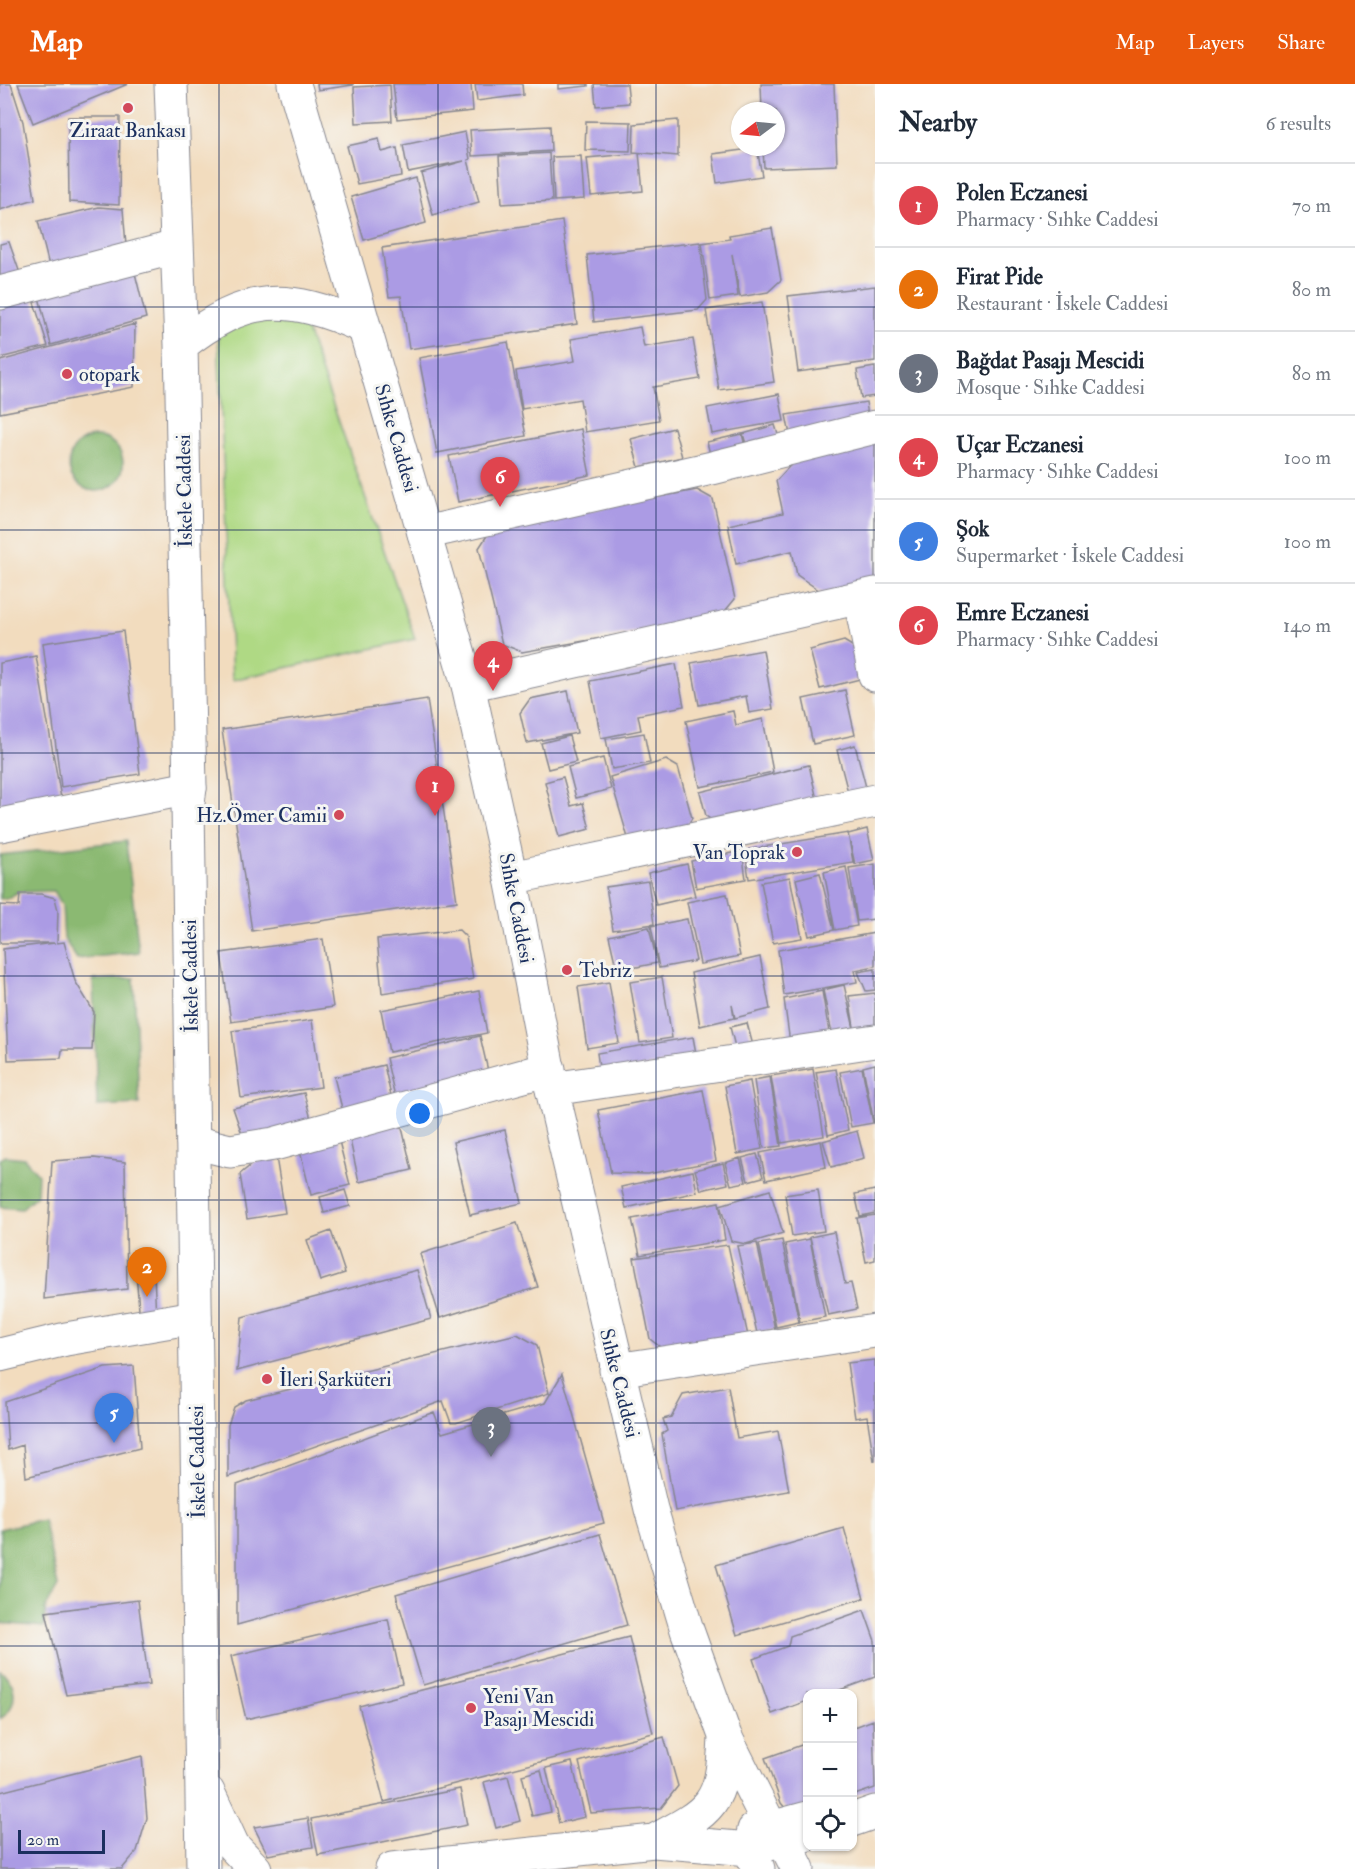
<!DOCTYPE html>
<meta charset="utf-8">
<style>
body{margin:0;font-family:"IM FELL Double Pica",serif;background:#f2f2f3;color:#1f2937}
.controls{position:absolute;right:18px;bottom:18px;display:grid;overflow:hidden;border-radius:12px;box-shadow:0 2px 4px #0004}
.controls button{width:54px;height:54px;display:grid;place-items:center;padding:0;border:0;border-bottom:2px solid #e0e1e3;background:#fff;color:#1f2937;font:30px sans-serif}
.compass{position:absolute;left:731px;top:18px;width:54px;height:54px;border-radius:50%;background:#fff;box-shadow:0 2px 4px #0004;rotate:254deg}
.scale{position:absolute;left:18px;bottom:15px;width:87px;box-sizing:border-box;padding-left:6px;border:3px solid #1b2f5e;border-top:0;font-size:16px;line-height:21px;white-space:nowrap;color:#1b2f5e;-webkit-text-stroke:4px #f6f6f2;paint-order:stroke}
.you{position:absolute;left:420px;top:1030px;width:21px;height:21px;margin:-15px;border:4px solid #fff;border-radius:50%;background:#1a73e8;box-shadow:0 0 0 9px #1a73e833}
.badge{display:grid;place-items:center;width:39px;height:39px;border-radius:50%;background:#ea580c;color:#fff;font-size:20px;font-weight:700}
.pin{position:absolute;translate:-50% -50px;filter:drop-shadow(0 2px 3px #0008)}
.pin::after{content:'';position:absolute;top:32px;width:21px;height:18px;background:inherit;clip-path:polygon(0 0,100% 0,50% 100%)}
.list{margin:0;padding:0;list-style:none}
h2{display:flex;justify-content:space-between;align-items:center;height:78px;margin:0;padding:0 24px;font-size:26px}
h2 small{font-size:20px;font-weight:400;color:#747a83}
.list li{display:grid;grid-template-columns:39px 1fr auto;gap:18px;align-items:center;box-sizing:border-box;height:84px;padding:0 24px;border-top:2px solid #e0e1e3}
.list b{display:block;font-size:22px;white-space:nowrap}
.list p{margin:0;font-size:20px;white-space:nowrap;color:#747a83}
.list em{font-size:20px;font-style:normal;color:#747a83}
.icon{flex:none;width:33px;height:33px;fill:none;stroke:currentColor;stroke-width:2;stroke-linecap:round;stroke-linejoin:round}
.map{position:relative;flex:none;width:875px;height:1785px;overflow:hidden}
header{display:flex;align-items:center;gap:36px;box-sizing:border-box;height:84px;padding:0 30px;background:#ea580c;color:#fff}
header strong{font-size:28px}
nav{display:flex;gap:33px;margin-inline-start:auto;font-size:21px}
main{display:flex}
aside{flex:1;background:#fff}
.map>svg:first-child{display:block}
.green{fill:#afd984;stroke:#658471;stroke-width:1.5}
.forest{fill:#8bb972;stroke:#537468;stroke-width:1.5}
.building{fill:#ab9be4}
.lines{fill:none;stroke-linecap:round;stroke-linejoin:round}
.minor-casing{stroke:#86868e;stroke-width:35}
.major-casing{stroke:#86868e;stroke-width:35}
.minor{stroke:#fff;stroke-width:33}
.major{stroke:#fff;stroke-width:33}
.grid{fill:none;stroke:#1b2f5e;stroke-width:1.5;stroke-opacity:0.55}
.poi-dot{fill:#d1495b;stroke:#f6f6f2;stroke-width:2}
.labels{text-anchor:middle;stroke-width:6;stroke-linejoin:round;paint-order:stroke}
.poi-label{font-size:20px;fill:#1b2f5e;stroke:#f6f6f2;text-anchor:start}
.street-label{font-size:20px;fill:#1b2f5e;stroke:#f6f6f2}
</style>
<header>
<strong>Map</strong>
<nav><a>Map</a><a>Layers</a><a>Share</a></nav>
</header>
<main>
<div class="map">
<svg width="875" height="1785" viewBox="0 0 875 1785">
<rect width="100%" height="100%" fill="#f6f6f2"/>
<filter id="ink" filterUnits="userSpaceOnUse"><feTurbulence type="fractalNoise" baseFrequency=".0167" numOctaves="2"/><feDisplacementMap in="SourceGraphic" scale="12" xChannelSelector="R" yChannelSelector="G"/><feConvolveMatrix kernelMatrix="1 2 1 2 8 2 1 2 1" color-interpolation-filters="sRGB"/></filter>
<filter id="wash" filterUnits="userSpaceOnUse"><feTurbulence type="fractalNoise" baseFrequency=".008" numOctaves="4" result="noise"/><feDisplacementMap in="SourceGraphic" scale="24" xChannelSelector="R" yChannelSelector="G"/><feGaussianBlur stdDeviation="1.35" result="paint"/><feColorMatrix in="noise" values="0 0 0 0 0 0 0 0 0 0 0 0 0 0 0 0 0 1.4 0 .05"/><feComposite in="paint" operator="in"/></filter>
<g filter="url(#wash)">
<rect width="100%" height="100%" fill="#f2dcbe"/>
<path class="green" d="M252 231 303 235 415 555 232 596 218 249Z"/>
<path class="forest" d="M69 380a27 27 0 1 1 54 0a27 27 0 1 1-54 0Z
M126 757 139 868 77 875 64 855 62 821 54 807 18 808 8 814 0 815V771Z
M134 894 139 1020 97 1022 93 896Z
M6 1072 24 1074 38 1090 37 1111 21 1125 0 1123V1075Z
M43 1435 58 1502 45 1525 44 1543 0 1539V1445Z
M0 1587C19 1599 18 1623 0 1635Z"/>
<g id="blocks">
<path class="building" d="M0 0H11L23 38 35 115 0 126Z
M18 0H128L33 39Z
M317 0H353V1L318 6Z
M393 0H471L473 27 397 35Z
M475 0H522L523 11 477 17Z
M558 0H588V2L558 5Z
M594 0H627L629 19 596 22Z
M761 0H834L837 81 764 84 763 63H776V27H762Z
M390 1 392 37 356 39 354 3Z
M68 33H120L119 121 69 118Z
M678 36V72L633 68 634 40Z
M586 37 631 38 630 67 585 66Z
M550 42 551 67 472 72 470 46Z
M465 48 470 75 468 76 479 118 433 131 421 89 464 77 408 88 403 61Z
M379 55 382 68 397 64 401 92 357 100 347 62Z
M757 64 762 92 717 99 713 70Z
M549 69 552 117 502 120 499 72Z
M639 69 643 107 591 112 587 74Z
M581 72 584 115 554 117 552 73Z
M416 94 426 139 364 156 351 113Z
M99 123 123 125 127 173 51 190 38 137Z
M562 137 577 240 409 265 401 212 389 213 382 164Z
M772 144 781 196 768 208 740 213 732 170 738 212 710 216 702 159 730 155 729 151Z
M9 158 22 195 0 205V160Z
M700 158 707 216 698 226 594 238 587 171Z
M134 185 146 234 51 261 38 209Z
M875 202V277L798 288 788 212Z
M31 209 48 262 0 274V218Z
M762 218 774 298 719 306 706 226Z
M135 240 134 303 0 329V277Z
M640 243 644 263 693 255 700 295 653 303 659 336 585 348 580 315 522 325 516 287 575 277 571 255Z
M508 258 526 352 437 369 419 274Z
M875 283V312L861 314 857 286Z
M779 310 784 337 712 350 707 324Z
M866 318 869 339 790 351 786 331Z
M775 341 780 357 748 366 743 350Z
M674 344 682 373 639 383 631 355Z
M581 345 590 391 458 418 449 372Z
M742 350 746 366 711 374 707 358Z
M875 355V497L823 509 797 491 792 467 736 480 728 441 783 429 776 397 797 374Z
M697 406 713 415 735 515 720 533 522 568 502 560 479 464 492 444Z
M123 547 140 690 61 703 43 559Z
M844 557 857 565 864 594 820 605 810 566Z
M763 566 773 625 749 629 746 612 699 621 691 579Z
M36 572 61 714 0 727V579Z
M676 580 684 622 638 631 641 646 601 654 590 597Z
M845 606 855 651 813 660 803 615Z
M568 607 577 649 527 659 520 629 530 615Z
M427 615 457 817 252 847 222 646Z
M733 627 736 641 763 635 773 688 700 703 686 637Z
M644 649 650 679 612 685 606 655Z
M569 652 576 678 548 685 541 659Z
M855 661 867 707 849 712 837 666Z
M603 674 611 705 576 714 568 683Z
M666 676 678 683 692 734 686 744 628 754 610 693Z
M809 681 818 720 722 743 706 732 700 708Z
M563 693 571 722 583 719 590 745 559 753 545 698Z
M867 745 874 776 855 780 848 750Z
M848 749 853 778 749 795 745 766Z
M742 767 746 795 696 804 691 777Z
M687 780 695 812 656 821 648 789Z
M875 780V835L857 837 849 784Z
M846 783 857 842 835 846 824 788Z
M820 789 834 846 809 852 796 795Z
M790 793 802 854 773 859 761 798Z
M648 797 654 840 613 846 606 803Z
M20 810H41L55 814 58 826 57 859 64 858 75 897 94 928 92 966H62L61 974 8 976 3 865 55 859H0V821L19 822Z
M727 810 740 872 700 880 687 818Z
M687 835 696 877 659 884 651 842Z
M649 843 657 879 617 887 609 852Z
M459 846 466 853 473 895 382 909 377 855Z
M875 849V882L855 886 857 898 784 911 778 866Z
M323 855 333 923 231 938 221 869Z
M760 873 770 925 735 934 732 921 734 934 700 942 691 889Z
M875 885V906L866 907 858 888Z
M662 893 672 954 640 959 630 898Z
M609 898 619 959 587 964 578 903Z
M844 901 855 949 849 912 875 909V948L833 955 823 906Z
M479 907 487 949 389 968 381 926Z
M822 907 830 954 790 959 784 915Z
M312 936 321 1003 241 1014 232 947Z
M747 939 755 969 737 971 730 943Z
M480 952 491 1000 397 1021 386 974Z
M693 953 697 975 600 990 597 969Z
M875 980V1039H874L863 983Z
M384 981 394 1025 345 1036 334 993Z
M862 984 873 1039 851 1043 840 988Z
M813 985 824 1052 782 1059 771 992Z
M836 985 848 1046 828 1051 816 988Z
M770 993 781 1062 764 1064 754 996Z
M750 997 762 1065 737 1070 725 1002Z
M703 1006 716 1077 648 1090 611 1089 598 1026Z
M304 1009 314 1046 243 1053 233 1024Z
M399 1031 412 1086 359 1098 347 1042Z
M505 1046 522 1119 470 1131 453 1058Z
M857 1047 864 1074 831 1083 823 1057Z
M337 1049 350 1101 311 1111 298 1059Z
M821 1057 826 1083 766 1096 760 1069Z
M757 1070 763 1093 748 1097 742 1074Z
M276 1073 285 1129 247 1135 240 1090 256 1077Z
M94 1074 125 1078 127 1205 44 1215 52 1077Z
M740 1074 746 1098 731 1101 725 1079Z
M723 1079 728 1100 701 1106 695 1086Z
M693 1087 697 1108 626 1124 621 1103Z
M345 1106 350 1122 324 1129 320 1113Z
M770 1106 783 1149 746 1160 731 1157 720 1121Z
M818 1106 824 1147 792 1152 785 1111Z
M875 1106V1129L860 1132 855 1110Z
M719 1118 725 1156 640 1171 632 1135Z
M875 1131V1176L866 1178 857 1134Z
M517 1139 538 1203 440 1234 420 1170Z
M331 1147 345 1189 320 1197 307 1156Z
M834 1148 845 1200 851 1199 857 1225 828 1231 810 1153Z
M810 1155 825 1233 800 1238 785 1160Z
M782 1156 799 1238 776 1243 759 1160Z
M757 1159 775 1246 757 1249 737 1162Z
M728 1161 748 1252 668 1269 650 1255 634 1174Z
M417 1186 431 1235 237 1287 242 1233Z
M154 1188 156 1236 140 1237 136 1189Z
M517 1250 537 1261 549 1309 456 1339H451L443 1317 228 1393V1341L234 1323 246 1316Z
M875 1276V1377H874L867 1332 855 1334 847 1279Z
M134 1282 140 1364 26 1393 23 1361 8 1366 5 1318 105 1284Z
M562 1290 604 1439 237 1541V1401L434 1328 442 1349 545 1319Z
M728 1303 737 1354 778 1347 789 1407 675 1427 662 1350 667 1347 663 1335 671 1333 683 1311Z
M844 1444 864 1514 737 1551 716 1481Z
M600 1450 627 1541 423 1601 396 1510Z
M138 1516 149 1601 66 1611 46 1528Z
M864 1526 875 1557V1593L829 1610H807V1617L772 1630 753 1575 788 1562 790 1552Z
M388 1535 402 1599 246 1635 231 1572Z
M629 1553 653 1649 384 1718 359 1622Z
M873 1636 875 1704 852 1712V1644Z
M664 1653 678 1702 661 1724 591 1729 579 1678Z
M807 1659V1728L787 1726 781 1719 765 1674Z
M142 1672 147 1734 137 1767 122 1785H0V1708Z
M572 1678 585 1733 559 1739 546 1684Z
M541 1686 551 1728 532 1732 522 1691Z
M508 1692 520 1737 496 1744 484 1698Z
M460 1705 467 1741 318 1771 311 1735Z
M308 1734 313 1763 268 1771 254 1743Z"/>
</g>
</g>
<g filter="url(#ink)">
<use href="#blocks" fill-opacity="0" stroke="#86868e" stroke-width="1.5"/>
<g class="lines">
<g class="minor-casing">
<path id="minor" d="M0 209 176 163
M424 449 712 384 875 343
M860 514 875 591
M468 601 875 510
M0 741 190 704
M511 794 875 717
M552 1005 875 957
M193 1058 230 1067 274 1060 549 985
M0 1271 66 1255 195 1233
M616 1286 875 1247
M808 1734 771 1744 754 1746 750 1765 808 1750
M852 1736 875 1728"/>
</g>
<g class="major-casing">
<path id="major" d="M171 0 181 261 190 704 188 719 203 1785
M294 0 468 601 511 794 552 1005 651 1425 687 1546 725 1652 771 1744 784 1757 798 1785
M181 261C247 209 286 209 362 242
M208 1708 233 1762 255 1785
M654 1757C712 1726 722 1721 725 1654
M392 1785 654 1757 750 1765 758 1785"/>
</g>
<use href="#minor" class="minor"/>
<use href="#major" class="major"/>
</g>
</g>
<path class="grid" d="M219 0V1785M438 0V1785M656 0V1785M0 223H875M0 446H875M0 669H875M0 892H875M0 1116H875M0 1339H875M0 1562H875"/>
<g class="poi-dot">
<circle cx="128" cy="24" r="6"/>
<circle cx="67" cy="290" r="6"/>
<circle cx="339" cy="731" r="6"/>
<circle cx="797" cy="768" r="6"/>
<circle cx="567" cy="886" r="6"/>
<circle cx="267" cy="1295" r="6"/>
<circle cx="471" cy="1624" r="6"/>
</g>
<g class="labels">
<g class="poi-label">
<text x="128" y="53" text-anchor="middle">Ziraat Bankası</text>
<text x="79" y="297">otopark</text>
<text x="327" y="738" text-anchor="end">Hz.Ömer Camii</text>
<text x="785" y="775" text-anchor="end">Van Toprak</text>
<text x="579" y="893">Tebriz</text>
<text x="279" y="1302">İleri Şarküteri</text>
<text x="483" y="1619">Yeni Van<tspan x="483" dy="23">Pasajı Mescidi</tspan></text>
</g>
<g class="street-label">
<text transform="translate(397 354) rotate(74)" y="7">Sıhke Caddesi</text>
<text transform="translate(184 407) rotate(-91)" y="7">İskele Caddesi</text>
<text transform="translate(517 824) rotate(79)" y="7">Sıhke Caddesi</text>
<text transform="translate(190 892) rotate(-91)" y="7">İskele Caddesi</text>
<text transform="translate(620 1299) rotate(76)" y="7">Sıhke Caddesi</text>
<text transform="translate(197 1378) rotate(-91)" y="7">İskele Caddesi</text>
</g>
</g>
</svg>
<div class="controls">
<button>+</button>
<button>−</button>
<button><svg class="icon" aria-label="locate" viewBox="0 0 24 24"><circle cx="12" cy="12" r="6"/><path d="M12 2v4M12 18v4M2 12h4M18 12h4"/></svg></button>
</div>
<svg class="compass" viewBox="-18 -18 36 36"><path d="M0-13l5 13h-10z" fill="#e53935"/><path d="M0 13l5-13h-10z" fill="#747a83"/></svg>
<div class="scale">20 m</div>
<div class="you"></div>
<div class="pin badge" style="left:435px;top:732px;background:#e0444e">1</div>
<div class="pin badge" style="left:147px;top:1213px;background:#e8710a">2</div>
<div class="pin badge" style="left:491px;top:1373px;background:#6b7280">3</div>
<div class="pin badge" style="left:493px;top:607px;background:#e0444e">4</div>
<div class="pin badge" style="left:114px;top:1359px;background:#3f7fe0">5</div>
<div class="pin badge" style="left:500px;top:423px;background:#e0444e">6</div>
</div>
<aside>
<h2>Nearby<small>6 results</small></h2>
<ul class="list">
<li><span class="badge" style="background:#e0444e">1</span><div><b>Polen Eczanesi</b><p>Pharmacy · Sıhke Caddesi</p></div><em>70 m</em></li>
<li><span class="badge" style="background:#e8710a">2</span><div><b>Firat Pide</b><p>Restaurant · İskele Caddesi</p></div><em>80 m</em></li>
<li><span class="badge" style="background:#6b7280">3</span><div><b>Bağdat Pasajı Mescidi</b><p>Mosque · Sıhke Caddesi</p></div><em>80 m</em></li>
<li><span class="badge" style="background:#e0444e">4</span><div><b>Uçar Eczanesi</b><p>Pharmacy · Sıhke Caddesi</p></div><em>100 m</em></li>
<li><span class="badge" style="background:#3f7fe0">5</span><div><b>Şok</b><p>Supermarket · İskele Caddesi</p></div><em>100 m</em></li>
<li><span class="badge" style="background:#e0444e">6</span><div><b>Emre Eczanesi</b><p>Pharmacy · Sıhke Caddesi</p></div><em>140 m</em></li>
</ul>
</aside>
</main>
